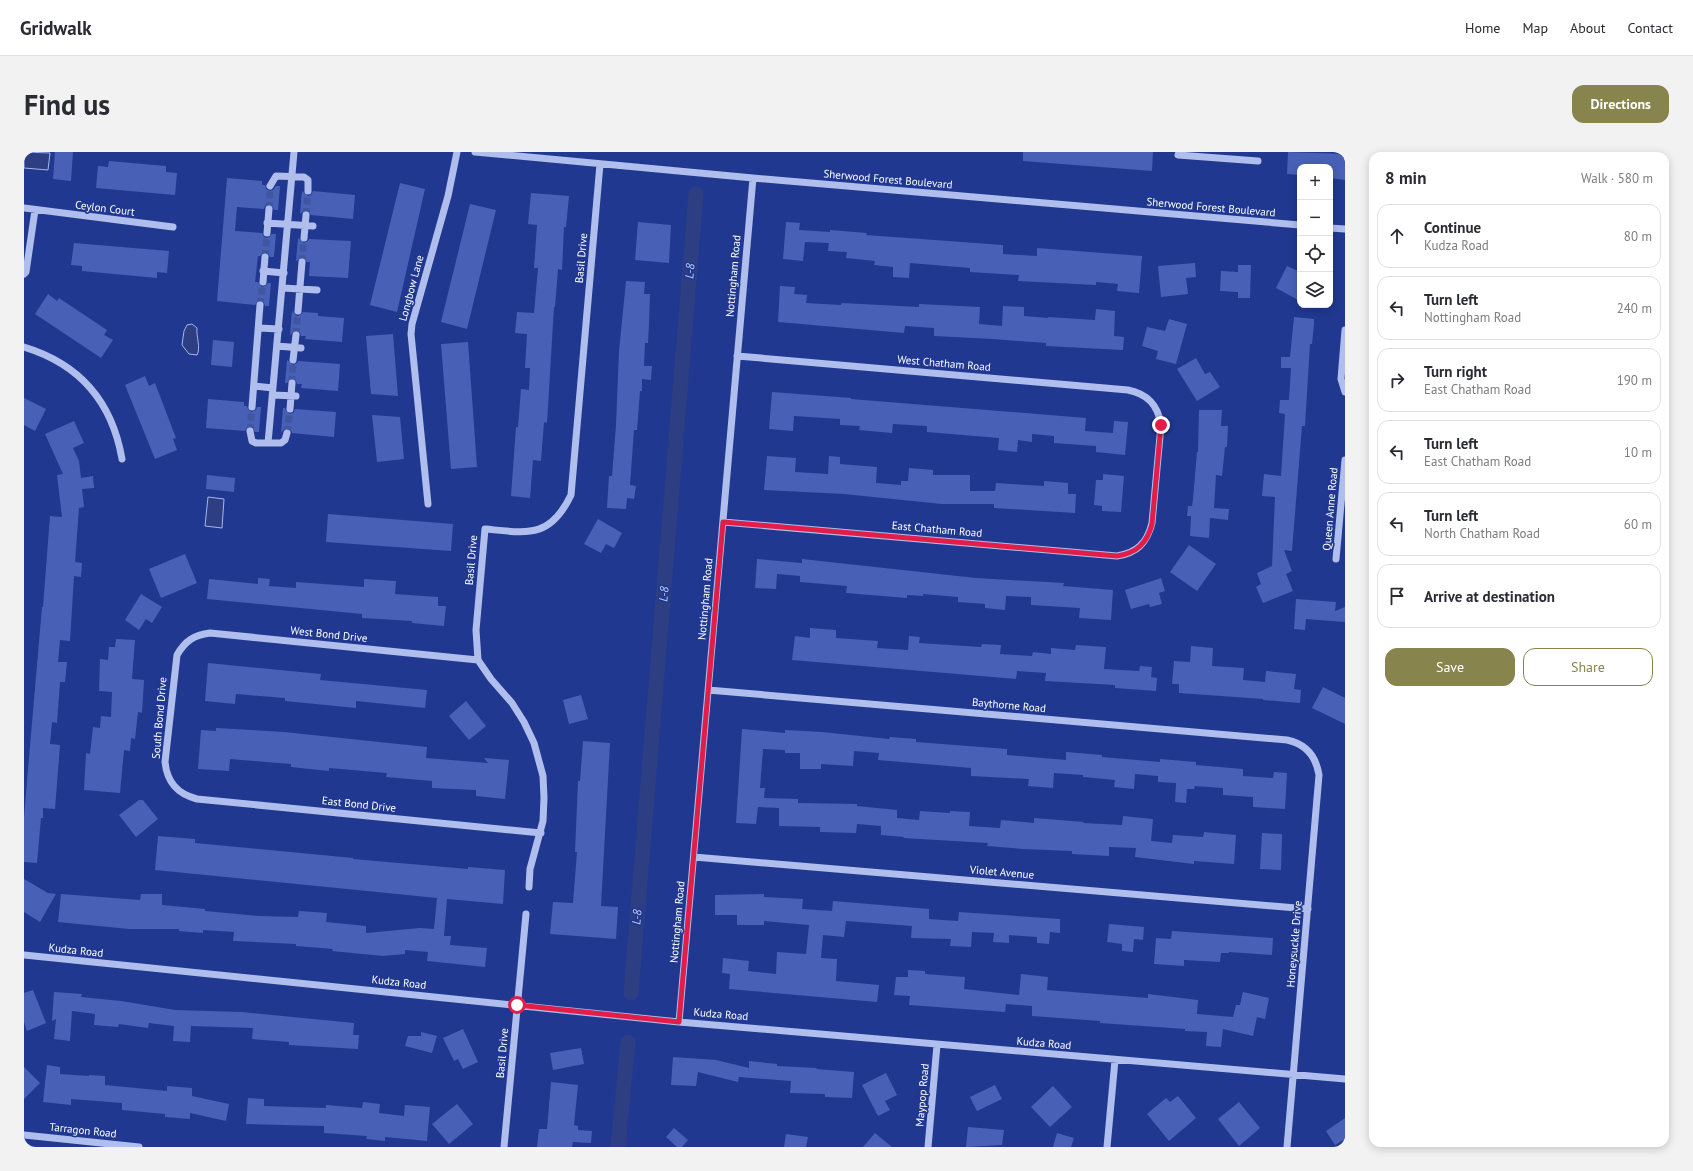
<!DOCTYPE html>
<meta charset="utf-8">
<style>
body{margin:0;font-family:"PT Sans",sans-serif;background:#f2f2f3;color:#2b2b33}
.controls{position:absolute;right:12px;top:12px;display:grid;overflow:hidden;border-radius:8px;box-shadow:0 2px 10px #0003}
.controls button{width:36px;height:36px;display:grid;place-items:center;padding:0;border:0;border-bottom:1px solid #e1e1e2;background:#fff;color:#2b2b33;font:20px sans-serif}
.stop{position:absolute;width:12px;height:12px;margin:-9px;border:3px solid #e11d48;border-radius:50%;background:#fff}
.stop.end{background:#e11d48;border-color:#fff;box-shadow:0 1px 4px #0008}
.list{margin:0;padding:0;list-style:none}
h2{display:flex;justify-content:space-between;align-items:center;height:52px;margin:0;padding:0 16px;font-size:17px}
h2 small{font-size:13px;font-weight:400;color:#7c7c81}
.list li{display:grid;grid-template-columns:26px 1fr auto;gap:12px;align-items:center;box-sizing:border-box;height:64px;margin:0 8px 8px;padding:0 8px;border:1px solid #e1e1e2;border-radius:12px}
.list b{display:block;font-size:15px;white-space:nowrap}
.list p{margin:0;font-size:13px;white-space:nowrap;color:#7c7c81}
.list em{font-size:13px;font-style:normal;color:#7c7c81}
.actions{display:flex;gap:8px;padding:12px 16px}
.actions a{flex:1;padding:9px 0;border:1px solid #88844e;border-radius:12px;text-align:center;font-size:14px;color:#88844e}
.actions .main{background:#88844e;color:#fff}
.icon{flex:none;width:22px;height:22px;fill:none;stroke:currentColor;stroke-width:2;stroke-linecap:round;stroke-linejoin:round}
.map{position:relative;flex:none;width:1321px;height:995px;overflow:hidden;border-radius:12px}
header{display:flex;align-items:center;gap:24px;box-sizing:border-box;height:56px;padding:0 20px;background:#fff;border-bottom:1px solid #e1e1e2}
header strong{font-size:19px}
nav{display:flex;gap:22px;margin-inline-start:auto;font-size:14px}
.intro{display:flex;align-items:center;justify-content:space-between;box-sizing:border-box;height:96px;padding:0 24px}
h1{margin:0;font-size:28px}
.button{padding:10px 18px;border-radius:12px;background:#88844e;color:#fff;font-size:14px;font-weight:700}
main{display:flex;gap:24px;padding:0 24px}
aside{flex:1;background:#fff;border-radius:12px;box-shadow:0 2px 10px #0003}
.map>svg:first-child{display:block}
.water{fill:#2d3f82;stroke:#a4b6ee}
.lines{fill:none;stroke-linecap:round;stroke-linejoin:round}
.canal{stroke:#2d3f82;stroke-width:15}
.building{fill:#4861b7}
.minor-tunnel{stroke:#4156a1;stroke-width:7;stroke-dasharray:7 3.5;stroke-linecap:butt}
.minor{stroke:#b0beed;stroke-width:7}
.route{stroke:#e11d48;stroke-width:5}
.labels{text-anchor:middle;stroke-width:3.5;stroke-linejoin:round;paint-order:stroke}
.street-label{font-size:11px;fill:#fff;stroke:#203890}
.water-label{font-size:12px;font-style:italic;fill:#bcc9f4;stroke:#203890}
</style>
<header>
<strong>Gridwalk</strong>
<nav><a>Home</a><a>Map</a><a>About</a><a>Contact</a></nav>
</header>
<div class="intro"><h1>Find us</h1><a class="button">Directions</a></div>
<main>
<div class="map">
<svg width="1321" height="995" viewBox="0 0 1321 995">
<rect width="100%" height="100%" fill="#203890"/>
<path class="water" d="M0 0 26 1 24 18 0 16Z
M168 172 173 176C172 184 177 196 173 203L165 202 158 193 160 179 163 173Z
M184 345 200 347 198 376 181 374Z"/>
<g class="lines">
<path class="canal" d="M607 841 672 42
M594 995 604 890"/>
</g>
<path class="building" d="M31 0H49L47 29 29 27Z
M999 0H1129L1128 19 999 9Z
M1264 0 1321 2V28L1306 26V15H1276V23L1263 22Z
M85 9 142 14V20L153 21 151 43 72 36 74 14 84 15Z
M203 26 238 29V33H241L242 37 246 39 249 38 252 34H256L254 58H250L249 55 246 52 241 54 240 57 213 55 211 79 238 81 240 85 243 86 248 82H252L250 105H246L244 101 241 100 236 104H234L231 130H234L238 135 241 134 244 131H247L245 154H241L240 151 237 148 234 149 231 153 193 149Z
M376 31 401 37 373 160 346 153Z
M278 39 284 44 287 43 289 39 331 43 329 67 287 63 283 58 280 59 276 62Z
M507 41 545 44 542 75H540L538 118 534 117 531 155H530L523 271 520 270 517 309 509 308 506 346 487 344 492 275H494L497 237 505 238 506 216H501L503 182 491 181 493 160 510 161 514 116H510L513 73 504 72Z
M446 52 472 58 443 177 417 170Z
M614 70 647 73 645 111 611 108Z
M762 70 776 71 775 78 806 80V78L843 81 842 83 979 93V102L1013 104V96L1118 104 1115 141 1093 139 1094 132 1072 130V133L994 129 995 123 946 120V116L886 111 885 126 869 125V115L850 113 851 109 822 106 823 100 804 99 805 91 781 90 779 109 759 107Z
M274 86 280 91 284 89 285 87 327 89 324 126 285 124 286 110H283L279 105 272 109Z
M50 91 145 99 143 121 133 120V126L58 119V114L47 113Z
M1171 111 1172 125 1162 126 1164 142 1137 145 1134 114Z
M1214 113H1227L1226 146H1214V140L1196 139 1197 119 1214 120Z
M1263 114 1276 120V149L1252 136Z
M602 129 621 130 620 142H626L625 172 624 191H621L620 214H628L627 228 618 227V239H616L613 278H610L606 333 612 334 610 347 603 346 602 357 583 356 585 324H588L592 273 595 199Z
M756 134 771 135 770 142 783 143 782 151 817 153 818 151 895 155V152L956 155 955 172 978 174 979 154 1000 155V164L1024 166V165L1071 168 1072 157 1091 159 1090 184 1100 185 1099 198 1022 194V191L969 187 910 184V176L881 174 880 181 754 170Z
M24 142 33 149 35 146 83 178 80 183 89 188 77 206 11 162Z
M268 159 273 164 276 163 279 160 294 161V164L320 166 318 190 281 187 282 184H277L276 181 273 178 270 179 266 183Z
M1270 165 1290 167V172L1288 192H1286L1281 274H1278L1268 399 1260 398 1268 419 1262 422 1269 439 1239 451 1232 435 1237 432 1233 421 1248 414 1251 345 1238 344 1240 322 1257 324 1261 262 1255 261 1256 248H1265L1267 216H1257V205H1266Z
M1145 167 1163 172 1152 212 1132 207 1134 199 1118 194 1123 175 1141 179Z
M369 182 374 244 347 242 342 184Z
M189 188 210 190 208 215 187 213Z
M444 190 453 315 427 317 417 192Z
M1172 206 1181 222 1186 220 1196 235 1173 249 1153 217Z
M263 208 269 213 273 211 274 209 316 212 314 239 277 236 278 232H273L272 229 269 226 266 227 263 231H261Z
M121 224 125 234 131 231 152 286 149 287 153 298 131 307 101 233Z
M748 240 827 246V247L1062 266 1061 279 1089 281 1090 269 1104 270 1101 303 1072 300V294L1030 291V284L1008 282V290L994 288 993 300 974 298 975 286 903 280V274L869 272 868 281 835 278 836 274 816 273V267L770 264 769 279 745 277Z
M0 246 22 257 11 279 0 273Z
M184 247 220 250V254H223L224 257 227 260 232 258 233 255H237L235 280H231L227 274 223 275 221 279 182 276Z
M259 256H261L262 259 266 262 270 260 271 257 312 260 310 285 268 281 267 278 264 276 260 277 257 281Z
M1175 258H1198L1197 274H1204L1203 295H1201L1198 324 1192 323 1190 356 1205 357 1204 368 1186 366 1185 386 1166 384 1167 364H1163L1164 354H1168L1169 347 1173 300H1174Z
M348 263 376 265 380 307 353 310Z
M50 269 60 291 49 296 55 309 57 326 69 324 70 336 58 337 60 355 55 356 51 410 58 411 57 425 50 424 46 489 36 488 34 510H43L41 530H36L33 571 28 570 26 592 36 593 31 657 19 656V666H17L13 711 0 710V666L3 629 18 455H19L26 364 38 365 33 323 39 322 21 282Z
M743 304 772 306 771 320 804 322 805 304 816 305V312L853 315 852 331 877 333V329H884L885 316 909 318V323H946V339H971L972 331 1020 334V329L1044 331V342H1052L1051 361 970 356V352H918L820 342 740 338Z
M1079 322 1100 324 1097 360 1078 359V354L1070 353 1072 328H1079Z
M183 323 211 326 210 340 182 337Z
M304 362 429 372 427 399 302 390Z
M574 367 598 381 590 396 582 392 577 401 560 392Z
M1165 393 1192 412 1173 439 1146 420Z
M161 402 173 431 137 446 125 417Z
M733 407 778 411V407L952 426 1040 431 1039 434 1089 438 1087 468 1055 466 1056 456 1007 453V445L982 444 981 458 961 456V452L934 450V445L899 442V444L883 443V446L822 441 823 434 776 430V424L753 422 752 437 731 436Z
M234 426 246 427 245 434 272 436V430L340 435V427L372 429 371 442 414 445V454H422L420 474 388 471V469L338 466V462L183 447 185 427 234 432Z
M1137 426 1141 439 1135 441 1138 452 1126 455 1125 452 1107 457 1101 438Z
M117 442 138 455 128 471 122 467 115 478 101 468Z
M1272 447 1312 450 1311 459 1321 455V470L1282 467 1281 478 1270 477Z
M786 476 812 478V486L854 489 853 496 884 498 885 484 896 485 895 491 957 495 958 492 977 493 976 502 1008 504 1009 500 1027 502V496L1051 498 1052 493 1082 495 1080 517 1115 519 1116 514 1128 515 1127 525 1133 526 1132 539 1091 536V533L1021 529 1022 521 993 519 992 527 768 508 771 484 786 486Z
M92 487 111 488 108 527 120 528 118 561 114 560 111 587 107 586 106 599 100 598 96 641 60 638 62 601 66 602 69 575 76 576 77 564 87 565 88 540 75 539 76 507 84 508 85 495H91Z
M1167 494 1189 496 1188 514 1220 516 1219 528 1241 530 1242 519 1272 522 1270 537 1277 538 1276 551 1239 548V547L1155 541V532H1148L1150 509 1166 510Z
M184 511 297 522 296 528 403 538 401 556 332 549V556L261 549V546L212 542 211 552 181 549Z
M1299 535 1321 546V572L1288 556Z
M557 543 564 567 545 572 539 548Z
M442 549 462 574 445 588 425 564Z
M192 576 260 580 403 595 402 606 464 611 460 606 485 608 481 647 452 644V638L408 636V629L362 625 363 621 305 616V619L267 615V612L206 607 205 619 174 617 177 578 192 579Z
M718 577 761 581V578L798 580 865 587 866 585 892 587V590L983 597V603L1042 608V600L1078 603V605L1136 610V607L1172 610V613L1219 617V624L1249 626 1250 620 1263 621 1261 657 1229 655V645L1199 643V636L1171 634 1170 637H1163L1162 651 1151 650 1152 631 1134 630V624L1111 622 1110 637 1090 635 1091 628 1059 625V623L1030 621 1029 636 1004 634 1005 627 947 624V616L854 608 855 601 830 599 829 614 797 612V617H776V601H761V598L739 597 736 636H741L740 646 774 647V651L833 652V654L873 658V666L895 668 896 659 926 661V659L946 660 945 674 976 676 977 668 1010 671V666L1060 670 1059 671 1098 673 1099 664 1129 667 1127 689 1148 691 1149 683 1179 685 1180 680 1212 683 1210 712 1170 709V712L1111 705 1112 696 1085 695V704L1048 702V699L999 697 963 694 964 691 879 686 880 685 857 683V674L833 672 832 681 796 680V675L755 674V656L734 655 732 672 712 671Z
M559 589 586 591 577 754 594 755 592 787 526 782 529 750 549 751 553 700H551L554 629H556Z
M115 648H119L134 667 112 685 95 663Z
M1238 681 1258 682 1257 718 1236 717Z
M134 684 171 687V691L329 706V707L444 717V715L481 718 479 752 423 747 420 784H427L426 793 463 796 461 815 403 809 404 800 381 798V802L359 804 308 799 309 797 272 794V792L209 789 210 780 179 778V781L155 779V777H105L34 770 37 742 116 748 117 742H138V753L181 757V759L235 764 274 765 275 759 303 761 302 770 342 774V781L396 776 410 777 413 746 131 718Z
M0 727 24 741 32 742 16 770 0 760Z
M740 742V745L779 747 778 757 808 759 809 749 905 757V767L934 769 935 760 1036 767V781L1026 780 1025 792 1013 791V785L985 783V791L969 790 970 781 948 780 947 795 926 794 927 787 887 786 888 774 822 769 820 785 799 783 797 806 813 807 812 829 855 833 853 850 705 837 706 822 698 821 699 806 725 809 724 819 752 822 753 800 782 802 785 773 740 769V773H713V763H691V743Z
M1085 772 1120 775 1119 788 1110 787 1109 800 1098 799V792L1083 790Z
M1148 779 1249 786 1248 803 1205 800V801H1197L1196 810 1160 808V814L1130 812 1132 786 1147 787Z
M884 818 901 819V822L941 825 940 837 995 843 997 822 1024 825 1023 838 1124 846V842L1174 848 1173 862 1209 865 1212 853H1216L1219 840 1245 846 1241 867 1233 865 1229 884 1199 877 1197 895 1182 894 1183 880 1161 879V877L1076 871V869L1008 864V854L982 852 981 860 885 853 886 844 870 843 872 825H884Z
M9 838 22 871 3 879 0 870V841Z
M30 840 58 842 57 845 97 849 151 858 218 860 330 871 329 883H335L334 897 265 893V890L228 887 229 876 167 874 166 890 149 889 150 874 125 871 124 876 95 872 94 875 70 873 71 862 48 859 46 889 30 887 32 867 28 869Z
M439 877 454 910 439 917 434 907 430 909 419 886Z
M397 880 413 884 408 901 381 894 384 884H397Z
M557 896 560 912 529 918 526 901Z
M649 905 692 908 725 916V909L753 912V914L793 916 792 917 830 920 828 946 801 945V942L766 941 767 929 715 925 714 930 674 920 672 934 647 933Z
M23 913 36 915V922L65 924V923L81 924V933L143 939V934L168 936V944L205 952 202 969 166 961V967L141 965V962L98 958V951L47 947V953L19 950Z
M0 915 16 931 0 947Z
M862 921 873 943 861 949 866 958 854 964 838 933Z
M527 930 554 933 550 973 554 974V978L568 979 567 991 549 990 548 995H513L515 977H523Z
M971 933 978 947 953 959 946 945Z
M1029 934 1048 955 1026 975 1007 955Z
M1154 944 1172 966 1145 989 1123 962 1142 946 1146 950Z
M224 946 240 947V954L302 956V953L338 956 339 950 356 952 355 961 380 964 381 953 406 955 403 989 361 985V989L342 987 343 984 300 981V974L222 972Z
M1215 950 1236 976 1215 994 1194 967Z
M433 952 449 972 425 992 408 972Z
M1321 966V987L1311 993 1302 979Z
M944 975 980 978 978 993 942 995Z
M650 976 664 988 658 995H653L642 985Z
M851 981 868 995H839Z
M1033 981 1050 986 1047 995H1029Z
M762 982 784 985 782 995H760Z"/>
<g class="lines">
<path class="minor-tunnel" d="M245 57 246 34
M282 63 284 39
M241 105 243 81
M278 110 280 86
M236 153 239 130
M272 183 274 159
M268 231 269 208
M226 279 228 255
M263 281 266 257"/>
<path class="minor" d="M451 0 729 26 1276 73
M1155 0 1154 3 1234 9
M246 34 252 24 280 25 284 28V39
M0 56 149 75
M243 71 289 74
M1306 76 1321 77
M243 81 245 57
M280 86 282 63
M239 119 260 121
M0 122 2 120 11 58
M239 130 241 105
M259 136 293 138
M274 159 278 110
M235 176 255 177
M1321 178 1317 227 1321 240
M253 194 277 196
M0 195C56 212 88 249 98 307
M269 208 272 183
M230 234 249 236
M249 243 272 244
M228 255 236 153
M266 257 268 231
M226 279 228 289 232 291H257L261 288 263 281
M244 291 270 0
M404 352 387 182 388 172 424 44 433 0
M699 370 1093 404C1113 401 1123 391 1128 371L1137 273C1134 253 1124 242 1104 238L713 204
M1312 407 1321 308
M454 508 186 481C170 483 161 489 153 503L141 610C143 630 153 642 173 647L517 681
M684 538 1263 588C1282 592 1292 604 1295 623L1263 995
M670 705 1284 757
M505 735 506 717 519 669 520 646 519 624 510 591 500 570 488 551 467 527 454 508 452 478 461 377C503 381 526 387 547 343L576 12
M0 803 655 870 1321 927
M655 870 729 26
M0 983 115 995
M480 995 502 762
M904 995 913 893
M1083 995 1091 908"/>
</g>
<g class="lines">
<path class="route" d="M493 853 655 870 699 370 1093 404C1113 401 1123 391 1128 372L1137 273"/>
</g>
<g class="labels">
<g class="street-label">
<text transform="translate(864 27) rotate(5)" y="4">Sherwood Forest Boulevard</text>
<text transform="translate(1187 55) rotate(5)" y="4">Sherwood Forest Boulevard</text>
<text transform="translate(81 56) rotate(7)" y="4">Ceylon Court</text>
<text transform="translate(557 106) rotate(-85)" y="4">Basil Drive</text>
<text transform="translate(709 124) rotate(-85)" y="4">Nottingham Road</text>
<text transform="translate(387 136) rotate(-75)" y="4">Longbow Lane</text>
<text transform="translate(920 211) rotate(5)" y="4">West Chatham Road</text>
<text transform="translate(1306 357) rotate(-85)" y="4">Queen Anne Road</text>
<text transform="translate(913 377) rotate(5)" y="4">East Chatham Road</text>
<text transform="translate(447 408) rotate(-85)" y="4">Basil Drive</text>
<text transform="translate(681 447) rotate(-85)" y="4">Nottingham Road</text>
<text transform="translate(305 482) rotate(6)" y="4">West Bond Drive</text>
<text transform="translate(985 553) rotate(5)" y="4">Baythorne Road</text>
<text transform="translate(135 566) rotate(-85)" y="4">South Bond Drive</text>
<text transform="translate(335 652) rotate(6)" y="4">East Bond Drive</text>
<text transform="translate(978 720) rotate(5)" y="4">Violet Avenue</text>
<text transform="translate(653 770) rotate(-85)" y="4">Nottingham Road</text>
<text transform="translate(1270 792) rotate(-85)" y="4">Honeysuckle Drive</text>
<text transform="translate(52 798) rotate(6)" y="4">Kudza Road</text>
<text transform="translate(375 830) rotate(6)" y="4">Kudza Road</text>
<text transform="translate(697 862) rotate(5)" y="4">Kudza Road</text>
<text transform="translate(1020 891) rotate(5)" y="4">Kudza Road</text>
<text transform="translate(478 901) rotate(-85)" y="4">Basil Drive</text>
<text transform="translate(898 943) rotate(-85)" y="4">Maypop Road</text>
<text transform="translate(59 978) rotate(6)" y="4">Tarragon Road</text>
</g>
<g class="water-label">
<text transform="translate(666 119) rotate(-85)" y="4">L-8</text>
<text transform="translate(640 442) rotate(-85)" y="4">L-8</text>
<text transform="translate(613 765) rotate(-85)" y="4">L-8</text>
</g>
</g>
</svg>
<div class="controls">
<button>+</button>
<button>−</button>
<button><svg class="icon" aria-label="locate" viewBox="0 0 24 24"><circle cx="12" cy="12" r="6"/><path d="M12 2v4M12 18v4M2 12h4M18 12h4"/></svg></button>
<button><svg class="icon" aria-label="layers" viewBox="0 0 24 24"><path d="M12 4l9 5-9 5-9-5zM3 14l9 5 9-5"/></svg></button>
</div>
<div class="stop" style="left:493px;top:853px"></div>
<div class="stop end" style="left:1137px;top:273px"></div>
</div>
<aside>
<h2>8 min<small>Walk · 580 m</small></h2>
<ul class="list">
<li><svg class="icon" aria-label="ahead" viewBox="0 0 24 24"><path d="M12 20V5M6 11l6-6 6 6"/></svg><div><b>Continue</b><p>Kudza Road</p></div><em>80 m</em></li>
<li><svg class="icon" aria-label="left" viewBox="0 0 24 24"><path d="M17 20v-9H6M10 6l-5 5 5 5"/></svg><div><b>Turn left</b><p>Nottingham Road</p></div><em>240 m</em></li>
<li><svg class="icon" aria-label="right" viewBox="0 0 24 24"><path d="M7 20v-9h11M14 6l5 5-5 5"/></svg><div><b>Turn right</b><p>East Chatham Road</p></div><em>190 m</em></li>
<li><svg class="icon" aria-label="left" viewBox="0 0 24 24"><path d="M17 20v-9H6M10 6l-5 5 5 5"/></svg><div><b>Turn left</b><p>East Chatham Road</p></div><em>10 m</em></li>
<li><svg class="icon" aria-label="left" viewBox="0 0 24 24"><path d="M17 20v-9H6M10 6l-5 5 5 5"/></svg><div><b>Turn left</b><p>North Chatham Road</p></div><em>60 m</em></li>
<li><svg class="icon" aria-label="arrive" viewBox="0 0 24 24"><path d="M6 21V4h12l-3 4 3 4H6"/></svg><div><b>Arrive at destination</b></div></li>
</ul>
<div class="actions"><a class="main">Save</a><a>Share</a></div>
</aside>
</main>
